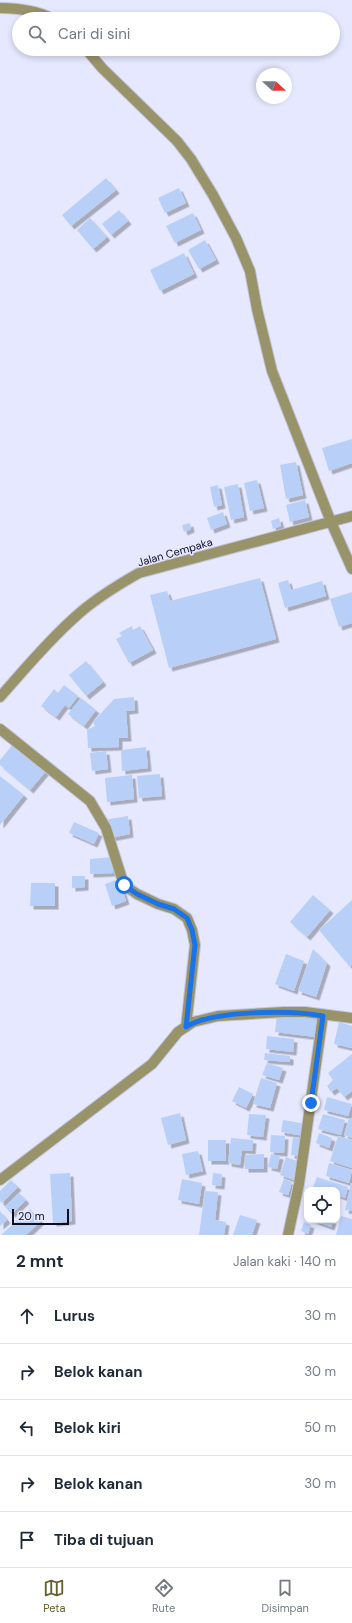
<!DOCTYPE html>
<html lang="id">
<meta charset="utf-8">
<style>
body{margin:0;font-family:"DM Sans",sans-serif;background:#f6f6f7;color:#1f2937}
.controls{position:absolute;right:12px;bottom:12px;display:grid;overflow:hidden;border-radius:8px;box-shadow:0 2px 6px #0003}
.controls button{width:36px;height:36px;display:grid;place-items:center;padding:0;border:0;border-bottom:1px solid #e0e1e3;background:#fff;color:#1f2937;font:20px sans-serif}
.compass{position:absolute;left:256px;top:68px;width:36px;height:36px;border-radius:50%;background:#fff;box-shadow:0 2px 6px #0003;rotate:111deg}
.scale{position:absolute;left:12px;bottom:10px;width:57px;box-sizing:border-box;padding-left:4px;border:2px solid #0d0e20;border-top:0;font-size:11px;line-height:14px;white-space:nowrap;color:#0d0e20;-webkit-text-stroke:3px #e5e8fe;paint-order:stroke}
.stop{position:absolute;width:12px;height:12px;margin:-9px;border:3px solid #1a73e8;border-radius:50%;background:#fff}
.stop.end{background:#1a73e8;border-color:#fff;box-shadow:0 1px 4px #0008}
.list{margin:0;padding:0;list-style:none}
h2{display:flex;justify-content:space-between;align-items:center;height:52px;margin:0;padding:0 16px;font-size:17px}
h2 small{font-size:13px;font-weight:400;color:#747a83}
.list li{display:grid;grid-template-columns:26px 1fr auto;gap:12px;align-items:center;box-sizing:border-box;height:56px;padding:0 16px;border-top:1px solid #e0e1e3}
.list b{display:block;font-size:15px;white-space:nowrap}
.list em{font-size:13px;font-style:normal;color:#747a83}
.icon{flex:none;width:22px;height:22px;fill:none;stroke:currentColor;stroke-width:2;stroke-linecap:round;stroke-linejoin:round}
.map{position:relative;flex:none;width:352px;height:1235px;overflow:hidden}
.search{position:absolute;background:#fff;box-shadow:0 2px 6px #0003;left:12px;right:12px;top:12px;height:44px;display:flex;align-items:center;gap:10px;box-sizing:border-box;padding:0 14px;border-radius:22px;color:#747a83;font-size:15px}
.sheet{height:332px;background:#fff}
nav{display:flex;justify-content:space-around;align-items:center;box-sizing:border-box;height:56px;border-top:1px solid #e0e1e3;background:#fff;font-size:11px;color:#747a83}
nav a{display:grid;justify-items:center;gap:2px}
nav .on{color:#655e2a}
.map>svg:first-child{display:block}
.building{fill:#b8d0f7;filter:url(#shadow)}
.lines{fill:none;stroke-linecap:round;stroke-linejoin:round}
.street-casing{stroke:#c2c5da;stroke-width:12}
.street{stroke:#99936a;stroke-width:10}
.route{stroke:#1a73e8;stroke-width:5}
.labels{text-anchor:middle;stroke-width:3;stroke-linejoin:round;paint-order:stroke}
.street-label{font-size:11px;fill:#0d0e20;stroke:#e5e8fe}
</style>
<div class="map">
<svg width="352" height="1235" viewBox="0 0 352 1235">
<defs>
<filter id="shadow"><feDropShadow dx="3.5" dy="3.5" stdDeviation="0" flood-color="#0004"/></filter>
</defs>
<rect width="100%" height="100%" fill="#e5e8fe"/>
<path class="building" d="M106 178 116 190 71 226 62 215Z
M179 188 186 203 165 213 158 198Z
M119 210 128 221 111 235 102 224Z
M193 213 201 230 175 243 166 226Z
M90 218 107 237 93 249 77 230Z
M205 240 216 260 199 269 188 250Z
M184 253 194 274 160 291 150 270Z
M352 439V463L329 471 322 448Z
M296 462 303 495 286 499 280 465Z
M257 480 264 508 250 511 244 483Z
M238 484 244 517 231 520 224 487Z
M218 485 222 505 214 507 210 487Z
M305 500 309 517 290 522 286 505Z
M223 512 227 524 211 530 207 518Z
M279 518 281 526 273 529 271 521Z
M190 523 191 529 184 532 182 525Z
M260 578 276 639 169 668 150 595 167 591 170 601Z
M288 580 291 590 322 581 326 596 285 608 278 583Z
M352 592V623L339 627 330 599Z
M132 626 133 630 140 626 153 650 129 663 116 639 122 636 119 633Z
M86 661 103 682 86 696 69 675Z
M64 685 78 696 69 708 65 705 56 717 41 706 54 689 58 693Z
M134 697 135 710 126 711 128 738H119V747L88 748 87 730 95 726 93 722 114 699Z
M81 698 96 710 84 726 68 714Z
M14 743 46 771 30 790 0 765V760Z
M146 747 148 768 122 771 121 750Z
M106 751 108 769 92 771 90 753Z
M160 774 162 796 139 798 137 776Z
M132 775 134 799 107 802 105 778Z
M0 776 24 795 0 825Z
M128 816 130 834 110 838 104 820Z
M74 822 99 833 94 844 69 833Z
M112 857 113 873 90 874V859Z
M72 876H85V887L72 888Z
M119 879 126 901 112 906 105 884Z
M31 883H55V906H30Z
M313 895 330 910 307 937 290 922Z
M352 900V964L350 967 319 930Z
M313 949 327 963 316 997 298 991Z
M286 954 304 961 294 991 275 984Z
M277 1014 318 1019 316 1037 275 1032Z
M339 1022 352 1026V1048L334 1044Z
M267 1036 294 1039 293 1052 266 1049Z
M265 1053 290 1056V1062L264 1060Z
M352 1054V1091L344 1097 337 1088 331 1092 327 1086 333 1080 328 1073Z
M267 1063 283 1068 279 1080 262 1075Z
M261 1078 277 1083 270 1108 253 1104Z
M239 1087 253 1094 246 1108 232 1101Z
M327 1097 352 1104 348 1116 324 1110Z
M180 1113 186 1140 168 1145 161 1118Z
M249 1114 266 1115 263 1137 247 1135Z
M323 1114 345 1120 341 1135 318 1129Z
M349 1118 352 1119V1138L344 1135Z
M283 1120 306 1124 304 1136 281 1132Z
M319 1133 332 1138 329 1148 316 1143Z
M271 1135 285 1136 284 1153 270 1152Z
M338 1136 352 1140V1168L330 1161Z
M293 1137 305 1139 303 1157 291 1155Z
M231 1138 253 1140 252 1151 242 1150 240 1165 228 1163Z
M208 1140H226V1161H208Z
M198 1151 203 1171 186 1175 182 1154Z
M264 1154V1169H245V1155Z
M271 1154 280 1156 277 1169 268 1167Z
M286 1157 300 1162 294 1180 280 1175Z
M329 1163 352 1170 349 1183 326 1176Z
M70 1173 72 1221 53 1223 50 1174Z
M213 1173 222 1174 221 1186 212 1185Z
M317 1177 348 1187 345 1198 337 1195V1190H322L313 1187Z
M182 1179 202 1183 199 1204 178 1200Z
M284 1179 292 1182 288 1195 279 1192Z
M11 1180 18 1187 2 1203 0 1201V1191Z
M351 1183H352V1211L345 1210Z
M205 1191 218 1192 215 1220 226 1222 224 1235H199Z
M19 1193 26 1200 12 1214 5 1207Z
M30 1209 41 1221 26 1235H1Z
M0 1211 7 1220 0 1226Z
M240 1215 257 1220 252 1235H233Z
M341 1216 352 1219V1235H336Z
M312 1220H333L331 1227Z
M304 1222 311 1225 308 1234 301 1231Z"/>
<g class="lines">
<g class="street-casing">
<path id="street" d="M0 8C19 8 36 10 53 19
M86 49 102 68 177 141 191 159 213 195 236 238 250 271 257 309 272 371 331 522 352 569
M0 697C24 670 47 642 74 618 93 600 116 586 139 573L352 516
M0 729 90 801 106 828 124 885 137 894 158 904 174 909 187 918 192 930 195 945 186 1027
M0 1180 152 1064 178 1032 193 1022 218 1016 284 1012H305L352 1018
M288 1235 299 1184 323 1015"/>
</g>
<use href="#street" class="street"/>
</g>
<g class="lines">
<path class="route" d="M124 885 137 894 158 904 174 909 187 918 192 930 195 945 186 1027C212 1010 292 1010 323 1016L311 1103"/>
</g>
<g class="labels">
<g class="street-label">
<text transform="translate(175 552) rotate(-16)" y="4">Jalan Cempaka</text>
</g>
</g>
</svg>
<div class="controls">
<button><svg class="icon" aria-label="locate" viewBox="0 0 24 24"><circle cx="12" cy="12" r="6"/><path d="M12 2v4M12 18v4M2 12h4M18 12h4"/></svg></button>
</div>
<svg class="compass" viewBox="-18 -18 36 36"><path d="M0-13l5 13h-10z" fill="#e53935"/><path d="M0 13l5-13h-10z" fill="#747a83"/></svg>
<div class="scale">20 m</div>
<div class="stop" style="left:124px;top:885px"></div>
<div class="stop end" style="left:311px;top:1103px"></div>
<div class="search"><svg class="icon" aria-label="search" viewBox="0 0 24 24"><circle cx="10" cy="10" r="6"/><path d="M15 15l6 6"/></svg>Cari di sini</div>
</div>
<section class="sheet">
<h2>2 mnt<small>Jalan kaki · 140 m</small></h2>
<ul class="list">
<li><svg class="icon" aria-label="ahead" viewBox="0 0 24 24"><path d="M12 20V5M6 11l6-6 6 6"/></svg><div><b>Lurus</b></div><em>30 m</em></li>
<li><svg class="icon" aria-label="right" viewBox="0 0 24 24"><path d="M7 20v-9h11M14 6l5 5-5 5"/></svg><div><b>Belok kanan</b></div><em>30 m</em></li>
<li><svg class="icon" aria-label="left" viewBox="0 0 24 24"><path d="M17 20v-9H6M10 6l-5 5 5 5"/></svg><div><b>Belok kiri</b></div><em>50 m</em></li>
<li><svg class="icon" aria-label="right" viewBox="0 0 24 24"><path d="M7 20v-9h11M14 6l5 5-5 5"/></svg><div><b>Belok kanan</b></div><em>30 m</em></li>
<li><svg class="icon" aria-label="arrive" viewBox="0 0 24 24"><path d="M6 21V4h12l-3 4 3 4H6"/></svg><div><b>Tiba di tujuan</b></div></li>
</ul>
</section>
<nav>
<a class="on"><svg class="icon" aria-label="map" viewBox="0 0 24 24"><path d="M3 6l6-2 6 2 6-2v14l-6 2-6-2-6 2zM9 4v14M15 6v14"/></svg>Peta</a>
<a><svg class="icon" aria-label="directions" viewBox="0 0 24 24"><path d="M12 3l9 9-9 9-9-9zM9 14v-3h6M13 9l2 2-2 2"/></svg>Rute</a>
<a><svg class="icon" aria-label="saved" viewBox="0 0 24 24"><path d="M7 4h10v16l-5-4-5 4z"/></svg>Disimpan</a>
</nav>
